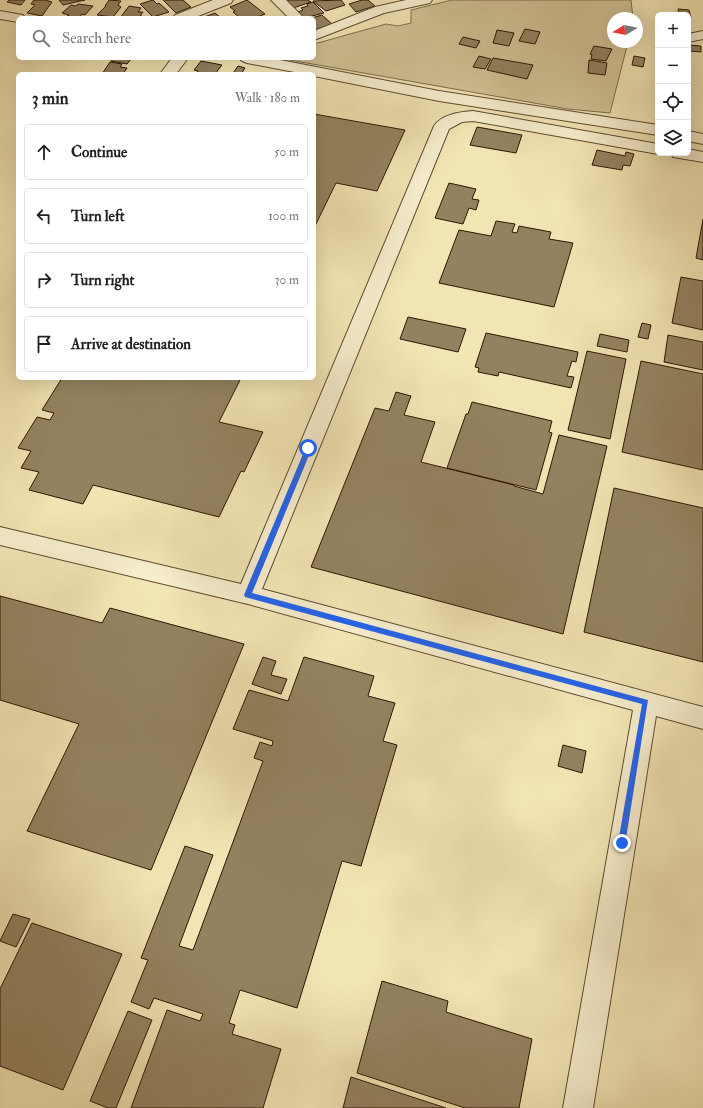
<!DOCTYPE html>
<meta charset="utf-8">
<style>
body{margin:0;font-family:"IM FELL Double Pica",serif;background:#f2f2f2;color:#222}
.controls{position:absolute;right:12px;top:12px;display:grid;overflow:hidden;border-radius:6px;box-shadow:0 4px 16px #0002}
.controls button{width:36px;height:36px;display:grid;place-items:center;padding:0;border:0;border-bottom:1px solid #e0e0e0;background:#fff;color:#222;font:20px sans-serif}
.compass{position:absolute;left:607px;top:12px;width:36px;height:36px;border-radius:50%;background:#fff;box-shadow:0 4px 16px #0002;rotate:260deg}
.stop{position:absolute;width:12px;height:12px;margin:-9px;border:3px solid #2563eb;border-radius:50%;background:#fff}
.stop.end{background:#2563eb;border-color:#fff;box-shadow:0 1px 4px #0008}
.list{margin:0;padding:0;list-style:none}
h2{display:flex;justify-content:space-between;align-items:center;height:52px;margin:0;padding:0 16px;font-size:17px}
h2 small{font-size:13px;font-weight:400;color:#767676}
.list li{display:grid;grid-template-columns:26px 1fr auto;gap:12px;align-items:center;box-sizing:border-box;height:56px;margin:0 8px 8px;padding:0 8px;border:1px solid #e0e0e0;border-radius:6px}
.list b{display:block;font-size:15px;white-space:nowrap}
.list em{font-size:13px;font-style:normal;color:#767676}
.icon{flex:none;width:22px;height:22px;fill:none;stroke:currentColor;stroke-width:2;stroke-linecap:round;stroke-linejoin:round}
.map{position:relative;flex:none;width:703px;height:1108px;overflow:hidden}
.search{position:absolute;background:#fff;box-shadow:0 4px 16px #0002;left:16px;top:16px;width:300px;height:44px;display:flex;align-items:center;gap:10px;box-sizing:border-box;padding:0 14px;border-radius:6px;color:#767676;font-size:15px}
.panel{position:absolute;background:#fff;box-shadow:0 4px 16px #0002;left:16px;top:72px;width:300px;height:308px;border-radius:6px}
.map>svg:first-child{display:block}
.green{fill:#d1c296;stroke:#7f6c4d}
.building{fill:#938260;stroke:#2d1704}
.lines{fill:none;stroke-linecap:round;stroke-linejoin:round}
.minor-casing{stroke:#5e4a30;stroke-width:2}
.minor{fill:#f7eece;fill-rule:evenodd}
.route{fill:#2563eb}
</style>
<div class="map">
<svg width="703" height="1108" viewBox="0 0 703 1108">
<rect width="100%" height="100%" fill="#f2e5b4"/>
<filter id="stains"><feTurbulence type="fractalNoise" baseFrequency=".005" numOctaves="4"/><feColorMatrix values="0 0 0 0 .2 0 0 0 0 .09 0 0 0 0 .02 0 0 0 .5 -.17"/></filter>
<radialGradient id="worn" r=".72"><stop offset=".6" stop-color="#630" stop-opacity="0"/><stop offset="1" stop-color="#630" stop-opacity=".3"/></radialGradient>
<path class="green" d="M452 0H631L633 18H613V42H628L610 113 568 109 284 59 314 58V44L386 24 398 26 411 23V10Z"/>
<path class="building" d="M9 0H25L21 5 7 2Z
M34 0H45L52 2 42 16 27 13 35 5 31 4Z
M59 0H85L63 5Z
M109 0 121 1 118 5 121 7 113 17 97 15 106 6H105Z
M153 0 157 4 159 3 169 12 153 17 140 4Z
M163 0H183L191 7 176 13Z
M247 0 265 14 255 18H240L233 12 235 11 230 7Z
M285 0H308L311 2 293 8Z
M341 0 345 5 326 11 313 1Z
M362 0H368L375 6 356 12 349 4Z
M313 2 324 13 304 18 298 12 303 10 301 8 308 6 307 4Z
M78 4 93 6 85 15 82 14 79 18 66 17 69 15 62 13 71 5 76 6Z
M129 6 141 8 138 12H143L140 16H142L141 18H120Z
M678 9 689 10 691 18H688V15H679Z
M215 13 221 18H199L207 16Z
M322 15 332 24 316 30 314 18H312Z
M525 29 540 32 535 44 519 41Z
M497 30 514 33 509 46 493 43Z
M463 37 480 41 476 48 459 44Z
M689 45 701 46V52L689 51Z
M594 46 612 49 606 61 591 59 592 55 590 54Z
M479 56 491 59 485 69 473 67Z
M634 56 645 58 643 67 632 65Z
M113 58H132L127 64 111 61Z
M493 58 533 65 527 79 487 70Z
M589 60 607 63 605 75 588 73Z
M201 61 222 65 215 74H196L198 71 194 70Z
M110 62 122 64 120 67 127 68 123 74H102Z
M238 66 245 68 241 74 233 73Z
M314 114 405 130 377 191 336 183 314 228Z
M477 127 522 135 516 153 470 145Z
M597 150 625 156 626 152 634 154 630 166 623 165 622 170 592 165Z
M449 183 476 189 472 199 479 200 476 210 469 208 463 224 435 218Z
M703 219V260L696 258Z
M496 221 515 224 512 232 517 233 519 226 551 232 549 239 573 243 554 307 439 283 459 230 491 236Z
M681 277 703 281V330L672 323Z
M408 317 466 329 458 352 400 339Z
M642 323 651 325 648 339 638 337Z
M486 333 578 352 576 362 572 361 567 376 574 377 571 388 499 372 498 376 478 372 479 368 475 367Z
M600 334 629 340 627 352 597 346Z
M668 335 703 342V370L664 362Z
M587 351 626 359 610 439 568 430Z
M641 361 703 374V470L622 452Z
M62 378H241L219 422 263 432 244 472 241 471 219 517 93 485 83 504 29 490 39 472 21 468 31 451 18 448 37 417 50 420 54 413 42 410Z
M396 392 411 396 404 415 435 422 421 462 514 485V486L543 494 559 435 607 446 563 634 311 567 375 408 389 411Z
M472 402 552 421 549 432 552 433 536 490 447 468 466 414H468Z
M614 488 703 508V662L584 632Z
M0 596 102 623 110 608 244 644 151 870 27 831 79 724 0 700Z
M263 657 276 661 271 675 287 679 281 694 252 684Z
M304 657 374 676 368 696 395 703 383 741 397 745 361 866 342 861 297 1008 240 990 229 1023 235 1025 232 1034 281 1049 263 1108H131L167 1010 200 1021 203 1014 154 998 149 1009 131 1002 148 960 141 958 185 846 213 855 179 946 193 950 263 761 254 758 260 742 272 746 273 741 233 729 249 690 288 701Z
M563 745 586 751 582 773 558 766Z
M13 914 30 919 16 947 0 941Z
M32 923 122 954 63 1090 0 1066V989Z
M382 981 448 1001 446 1012 532 1039 519 1108H465L357 1073Z
M128 1011 152 1020 116 1108H108L90 1101Z
M351 1077 446 1108H343Z"/>
<g class="lines">
<g class="minor-casing">
<path id="minor" d="M213 0H233L231 3 193 18H173L175 15Z
M271 0H286L304 18H289Z
M406 0H432L430 3 384 13 314 40V31L375 7Z
M0 11 23 15 25 18H18V22L0 19Z
M703 31V39L688 42V34Z
M172 58H188L176 74H160Z
M239 58H270L439 91 658 125V135L439 101 314 76V74H305L247 63 242 61Z
M473 111 658 144V153H662L658 154 473 121 462 122 449 129 262 589 703 707V729L656 716 593 1108H563L633 710 248 604 0 545V527L241 584 434 126C442 114 460 112 473 111Z
M688 131 703 134V144L688 141Z
M688 149 703 152V162L673 157 671 153H688Z"/>
</g>
<use href="#minor" class="minor"/>
</g>
<path class="route" d="M306 447 312 448 252 593 648 700 625 845H619L618 843 642 704 245 597 244 595Z"/>
<rect width="100%" height="100%" filter="url(#stains)"/>
<rect width="100%" height="100%" fill="url(#worn)"/>
</svg>
<div class="controls">
<button>+</button>
<button>−</button>
<button><svg class="icon" aria-label="locate" viewBox="0 0 24 24"><circle cx="12" cy="12" r="6"/><path d="M12 2v4M12 18v4M2 12h4M18 12h4"/></svg></button>
<button><svg class="icon" aria-label="layers" viewBox="0 0 24 24"><path d="M12 4l9 5-9 5-9-5zM3 14l9 5 9-5"/></svg></button>
</div>
<svg class="compass" viewBox="-18 -18 36 36"><path d="M0-13l5 13h-10z" fill="#e53935"/><path d="M0 13l5-13h-10z" fill="#767676"/></svg>
<div class="stop" style="left:308px;top:448px"></div>
<div class="stop end" style="left:622px;top:843px"></div>
<div class="search"><svg class="icon" aria-label="search" viewBox="0 0 24 24"><circle cx="10" cy="10" r="6"/><path d="M15 15l6 6"/></svg>Search here</div>
<section class="panel">
<h2>3 min<small>Walk · 180 m</small></h2>
<ul class="list">
<li><svg class="icon" aria-label="ahead" viewBox="0 0 24 24"><path d="M12 20V5M6 11l6-6 6 6"/></svg><div><b>Continue</b></div><em>50 m</em></li>
<li><svg class="icon" aria-label="left" viewBox="0 0 24 24"><path d="M17 20v-9H6M10 6l-5 5 5 5"/></svg><div><b>Turn left</b></div><em>100 m</em></li>
<li><svg class="icon" aria-label="right" viewBox="0 0 24 24"><path d="M7 20v-9h11M14 6l5 5-5 5"/></svg><div><b>Turn right</b></div><em>30 m</em></li>
<li><svg class="icon" aria-label="arrive" viewBox="0 0 24 24"><path d="M6 21V4h12l-3 4 3 4H6"/></svg><div><b>Arrive at destination</b></div></li>
</ul>
</section>
</div>
